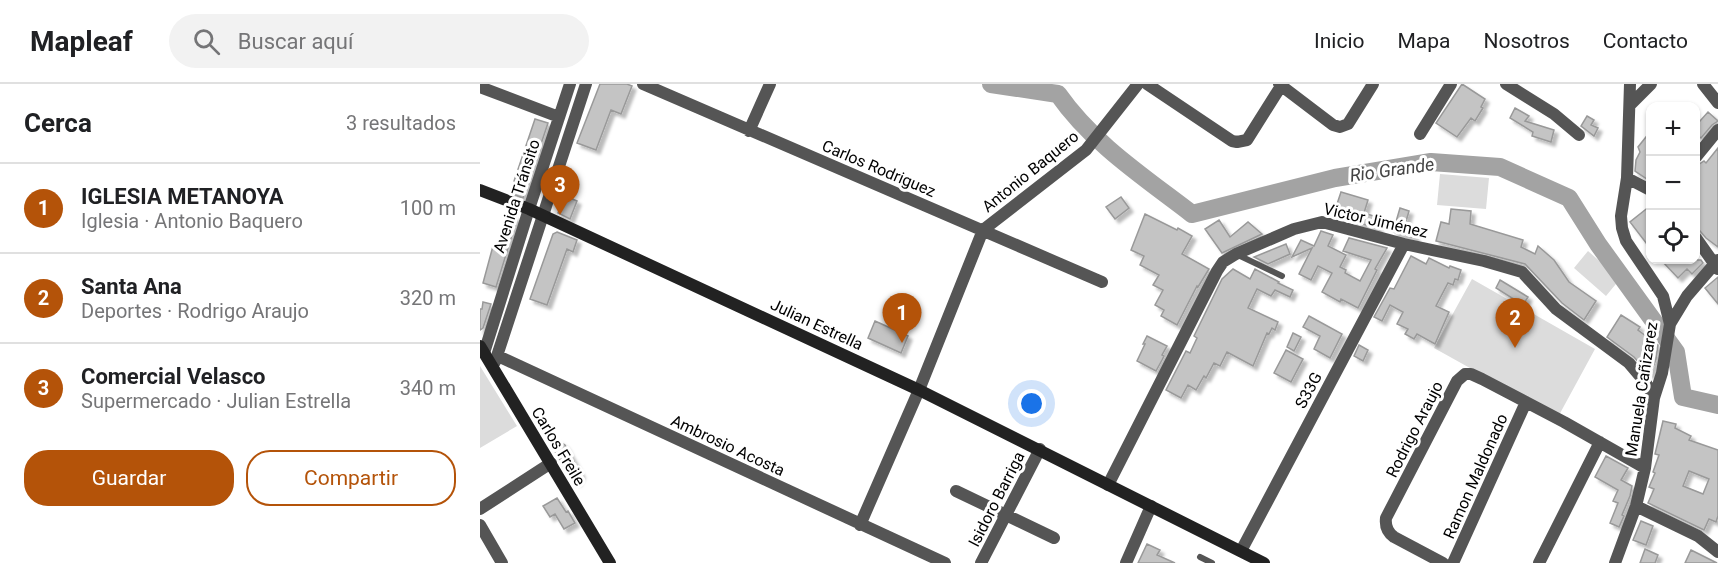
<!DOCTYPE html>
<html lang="es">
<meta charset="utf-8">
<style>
body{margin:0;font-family:Roboto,sans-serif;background:#f2f2f2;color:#202124}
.controls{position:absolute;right:18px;top:18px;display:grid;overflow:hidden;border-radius:12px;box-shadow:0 2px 4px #0004}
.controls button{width:54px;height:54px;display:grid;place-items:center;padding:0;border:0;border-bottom:2px solid #e0e0e0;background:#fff;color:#202124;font:30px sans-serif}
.you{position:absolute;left:552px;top:320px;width:21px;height:21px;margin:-15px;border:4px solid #fff;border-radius:50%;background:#1a73e8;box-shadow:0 0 0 9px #1a73e833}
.badge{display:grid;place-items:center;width:39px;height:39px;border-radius:50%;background:#b45309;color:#fff;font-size:20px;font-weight:700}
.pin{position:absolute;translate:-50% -50px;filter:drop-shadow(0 2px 3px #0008)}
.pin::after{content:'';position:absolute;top:32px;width:21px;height:18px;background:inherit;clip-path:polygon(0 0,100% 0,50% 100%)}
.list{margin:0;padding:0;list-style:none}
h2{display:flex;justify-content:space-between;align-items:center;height:78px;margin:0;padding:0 24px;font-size:26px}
h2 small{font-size:20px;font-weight:400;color:#757577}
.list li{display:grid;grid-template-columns:39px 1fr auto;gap:18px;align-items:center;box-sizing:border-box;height:90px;padding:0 24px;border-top:2px solid #e0e0e0}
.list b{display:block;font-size:22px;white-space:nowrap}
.list p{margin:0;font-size:20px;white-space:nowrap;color:#757577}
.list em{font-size:20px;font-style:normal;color:#757577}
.actions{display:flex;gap:12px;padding:18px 24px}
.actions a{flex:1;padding:14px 0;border:2px solid #b45309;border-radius:24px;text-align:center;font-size:21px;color:#b45309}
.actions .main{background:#b45309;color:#fff}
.icon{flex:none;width:33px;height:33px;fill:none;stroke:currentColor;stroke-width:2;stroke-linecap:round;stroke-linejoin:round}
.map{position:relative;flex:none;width:1238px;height:479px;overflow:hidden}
header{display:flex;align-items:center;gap:36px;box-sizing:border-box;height:84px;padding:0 30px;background:#fff;border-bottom:2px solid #e0e0e0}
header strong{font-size:28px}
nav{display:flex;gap:33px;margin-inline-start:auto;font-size:21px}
.search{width:420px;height:54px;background:#f2f2f2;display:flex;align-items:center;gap:15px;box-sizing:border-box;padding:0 21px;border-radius:33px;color:#757577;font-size:22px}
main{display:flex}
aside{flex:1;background:#fff}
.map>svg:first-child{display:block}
.green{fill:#dcdcdc}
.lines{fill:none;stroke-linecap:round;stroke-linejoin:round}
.river{stroke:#a3a3a3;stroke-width:18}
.building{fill:#c4c4c4;stroke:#999;stroke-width:1.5;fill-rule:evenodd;filter:url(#shadow)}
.lane{stroke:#555;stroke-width:6}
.street{stroke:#555;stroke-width:12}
.secondary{stroke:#222;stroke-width:12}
.labels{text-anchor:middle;stroke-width:6;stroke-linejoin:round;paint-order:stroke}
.street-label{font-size:16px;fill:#000;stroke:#fff}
.water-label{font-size:18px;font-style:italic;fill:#444;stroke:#fff}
</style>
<header>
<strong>Mapleaf</strong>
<div class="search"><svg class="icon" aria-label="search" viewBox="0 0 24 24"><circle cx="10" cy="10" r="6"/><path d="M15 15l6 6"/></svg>Buscar aquí</div>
<nav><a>Inicio</a><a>Mapa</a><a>Nosotros</a><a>Contacto</a></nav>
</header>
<main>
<aside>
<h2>Cerca<small>3 resultados</small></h2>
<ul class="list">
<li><span class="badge">1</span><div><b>IGLESIA METANOYA</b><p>Iglesia · Antonio Baquero</p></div><em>100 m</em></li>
<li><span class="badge">2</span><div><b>Santa Ana</b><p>Deportes · Rodrigo Araujo</p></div><em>320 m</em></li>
<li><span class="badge">3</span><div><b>Comercial Velasco</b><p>Supermercado · Julian Estrella</p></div><em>340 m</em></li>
</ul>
<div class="actions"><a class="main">Guardar</a><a>Compartir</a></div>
</aside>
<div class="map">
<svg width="1238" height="479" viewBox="0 0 1238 479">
<defs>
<filter id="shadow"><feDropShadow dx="4" dy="4" stdDeviation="1.5" flood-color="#0004"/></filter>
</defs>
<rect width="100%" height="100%" fill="#fff"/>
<path class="green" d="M960 90 1009 94 1006 125 957 121Z
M1108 167 1140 195 1126 212 1094 184Z
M992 195 1115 265 1078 333 954 264Z
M0 282 37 342 0 364Z"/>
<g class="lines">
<path class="river" d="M511 0 578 10C613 60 664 93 712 130L855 94 951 78 1020 83 1089 114 1118 160 1196 268 1203 313 1238 321"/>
</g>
<path class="building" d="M120 0H147L152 2 141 30 131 26 116 66 97 59Z
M982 0 1005 15 1001 23 1003 24 995 37 991 34 977 53 956 39Z
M1035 24 1049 32 1045 37 1074 46 1071 58 1052 52 1053 48 1030 34Z
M1228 28 1238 37 1232 41 1221 54 1215 49V33L1220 37Z
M1107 32 1114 36 1111 41 1118 44 1114 52 1101 42Z
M55 35 68 39 43 114 30 109Z
M1170 48V97L1155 87 1156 76 1160 68 1158 63Z
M1238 64V163L1226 154 1220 147 1215 146V83L1224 77 1226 79Z
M861 108 888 116 884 129 900 134 898 144 874 138V135L854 129Z
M85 112 97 117 90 135 78 129Z
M641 113 649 124 635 135 626 123Z
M1170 122V164L1150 138Z
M920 124 929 127 925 141 928 142 926 149 935 151V154L913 148Z
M971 125 991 127 990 140 1043 156 1041 163 1055 170 1058 162 1074 176 1089 198 1116 217 1104 236 1082 219 1045 180 956 157 961 138 969 140Z
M27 129 33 132 37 135 16 203 3 199 13 162 16 163Z
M665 130 697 146 698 144 712 152 702 170 729 185 718 203 717 202 697 241 681 232 684 226 675 221 683 206 673 201 679 191 660 181 664 172 651 166Z
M739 136 750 153 768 138 782 150 742 169 725 145Z
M841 147 853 151 848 162 866 171 860 183 866 186 865 189 880 197 891 176 863 167 869 154 907 164 895 185 897 186 878 224 861 215 860 218 842 208 852 189 838 182 831 196 819 190 832 164 812 173 821 156 834 162Z
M77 148 97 156 93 168 87 165 67 221 50 215 73 150Z
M806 160 810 170 788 180 774 173Z
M931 172 946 180 949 174 969 184 970 182 981 186 978 196 975 195 973 201 968 199 956 222 969 228 955 260 937 250 934 255 925 250 928 245 917 240 923 228 910 221 902 237 894 233 910 204 914 205Z
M1181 176H1221L1223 179 1212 190 1207 185 1198 194Z
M753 185 770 195 775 185 799 198 798 199 813 206 810 213 795 206 791 212 777 205 768 224 798 238 795 246 792 244 789 250 787 249 773 282 747 268 740 282 734 279 726 294 724 292 716 306 708 301 701 314 686 306 706 267 710 269 717 254 714 252 742 195Z
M1238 193V220L1225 204Z
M1020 196 1048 213 1043 221 1016 204Z
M3 218 11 220 3 244 0 246V225H2Z
M1141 231 1160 243 1158 246 1178 261 1176 275 1170 291 1154 273 1127 253Z
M829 232 862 250 850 274 834 265 840 252 823 243Z
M395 237 428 252 421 269 388 254Z
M813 249 821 253 814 267 807 263Z
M667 252 687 262 682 271 684 272 682 276 676 287 657 277 665 260H663Z
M879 261 888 266 883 277 874 272Z
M806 266 823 275 811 298 794 289Z
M1183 337 1196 340 1195 344 1211 352 1209 356 1238 366V432L1236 438 1229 435 1224 446 1168 419 1174 405 1169 403 1175 389 1173 388 1179 371 1175 370ZM1209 387 1229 395 1223 410 1203 402Z
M76 355 85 361 101 390 97 398 92 397 72 362Z
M1126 372 1148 384 1141 396 1152 402 1150 412 1142 431 1144 432 1139 443 1130 439 1138 419 1133 417 1138 406 1115 393Z
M77 414 86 428 88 427 95 439 84 445 75 430 70 433 63 422Z
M1161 437 1173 442 1166 461 1153 456Z
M667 460 680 466 677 471 695 479H658Z
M1165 465 1178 471 1175 479H1160Z
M1211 466 1237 479H1205Z"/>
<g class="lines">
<path class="lane" d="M756 170 802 192
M720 473 732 479"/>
<path class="street" d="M163 0 622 198
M667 0 752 57 757 58 767 56 801 2
M799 0 853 41 860 43 868 40 893 0
M1026 0 1074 30 1099 51
M1223 0 1238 19
M0 3 79 33
M1150 21 1171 0
M269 47 290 0
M940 50 971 0
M1216 73 1238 46
M1147 94 1170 106
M1216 154 1238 185
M1190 240 1207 212 1238 176
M4 269 49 125 90 0
M18 272 465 479
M15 278 106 0
M628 401 737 187 743 178 756 170 814 145 842 138 924 160 1004 177 1042 188 1076 225 1149 279 1166 299 1174 314
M476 407 574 454
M1156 422 1218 452 1238 468
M0 425 71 379
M0 441 22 479
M380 441 439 306 503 146 606 66 658 0
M761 467 924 160
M501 479 560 365
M646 479 671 422
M963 479 914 453C907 448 905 442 906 434L977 297 985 290H991L1002 295 1084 338 1165 384
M973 479 1046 318
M1059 479 1120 358
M1135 479 1156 422 1165 384 1174 314 1182 289 1190 240 1183 212 1146 157 1142 144 1141 132 1147 94 1150 0"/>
<path class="secondary" d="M0 106 49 125 439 306 784 479
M0 262 130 479"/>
</g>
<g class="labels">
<g class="street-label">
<text transform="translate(399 84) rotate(23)" y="6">Carlos Rodriguez</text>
<text transform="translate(550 87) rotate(-39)" y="6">Antonio Baquero</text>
<text transform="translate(36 112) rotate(-72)" y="6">Avenida Tránsito</text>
<text transform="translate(896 136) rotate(13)" y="6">Victor Jiménez</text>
<text transform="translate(337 240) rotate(25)" y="6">Julian Estrella</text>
<text transform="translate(1161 305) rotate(-81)" y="6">Manuela Cañizarez</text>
<text transform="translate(828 306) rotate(-62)" y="6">S33G</text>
<text transform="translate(934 345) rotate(-63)" y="6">Rodrigo Araujo</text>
<text transform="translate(248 361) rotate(25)" y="6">Ambrosio Acosta</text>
<text transform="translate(79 362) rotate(59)" y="6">Carlos Freile</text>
<text transform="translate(995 392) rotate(-66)" y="6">Ramon Maldonado</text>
<text transform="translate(516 415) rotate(-63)" y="6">Isidoro Barriga</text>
</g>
<g class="water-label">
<text transform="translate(912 86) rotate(-8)" y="6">Rio Grande</text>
</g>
</g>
</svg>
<div class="controls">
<button>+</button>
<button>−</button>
<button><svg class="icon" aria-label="locate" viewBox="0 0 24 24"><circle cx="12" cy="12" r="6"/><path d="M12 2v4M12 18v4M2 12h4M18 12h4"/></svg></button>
</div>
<div class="you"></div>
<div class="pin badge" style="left:422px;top:259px">1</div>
<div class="pin badge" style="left:1035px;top:264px">2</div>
<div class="pin badge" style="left:80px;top:131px">3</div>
</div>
</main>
